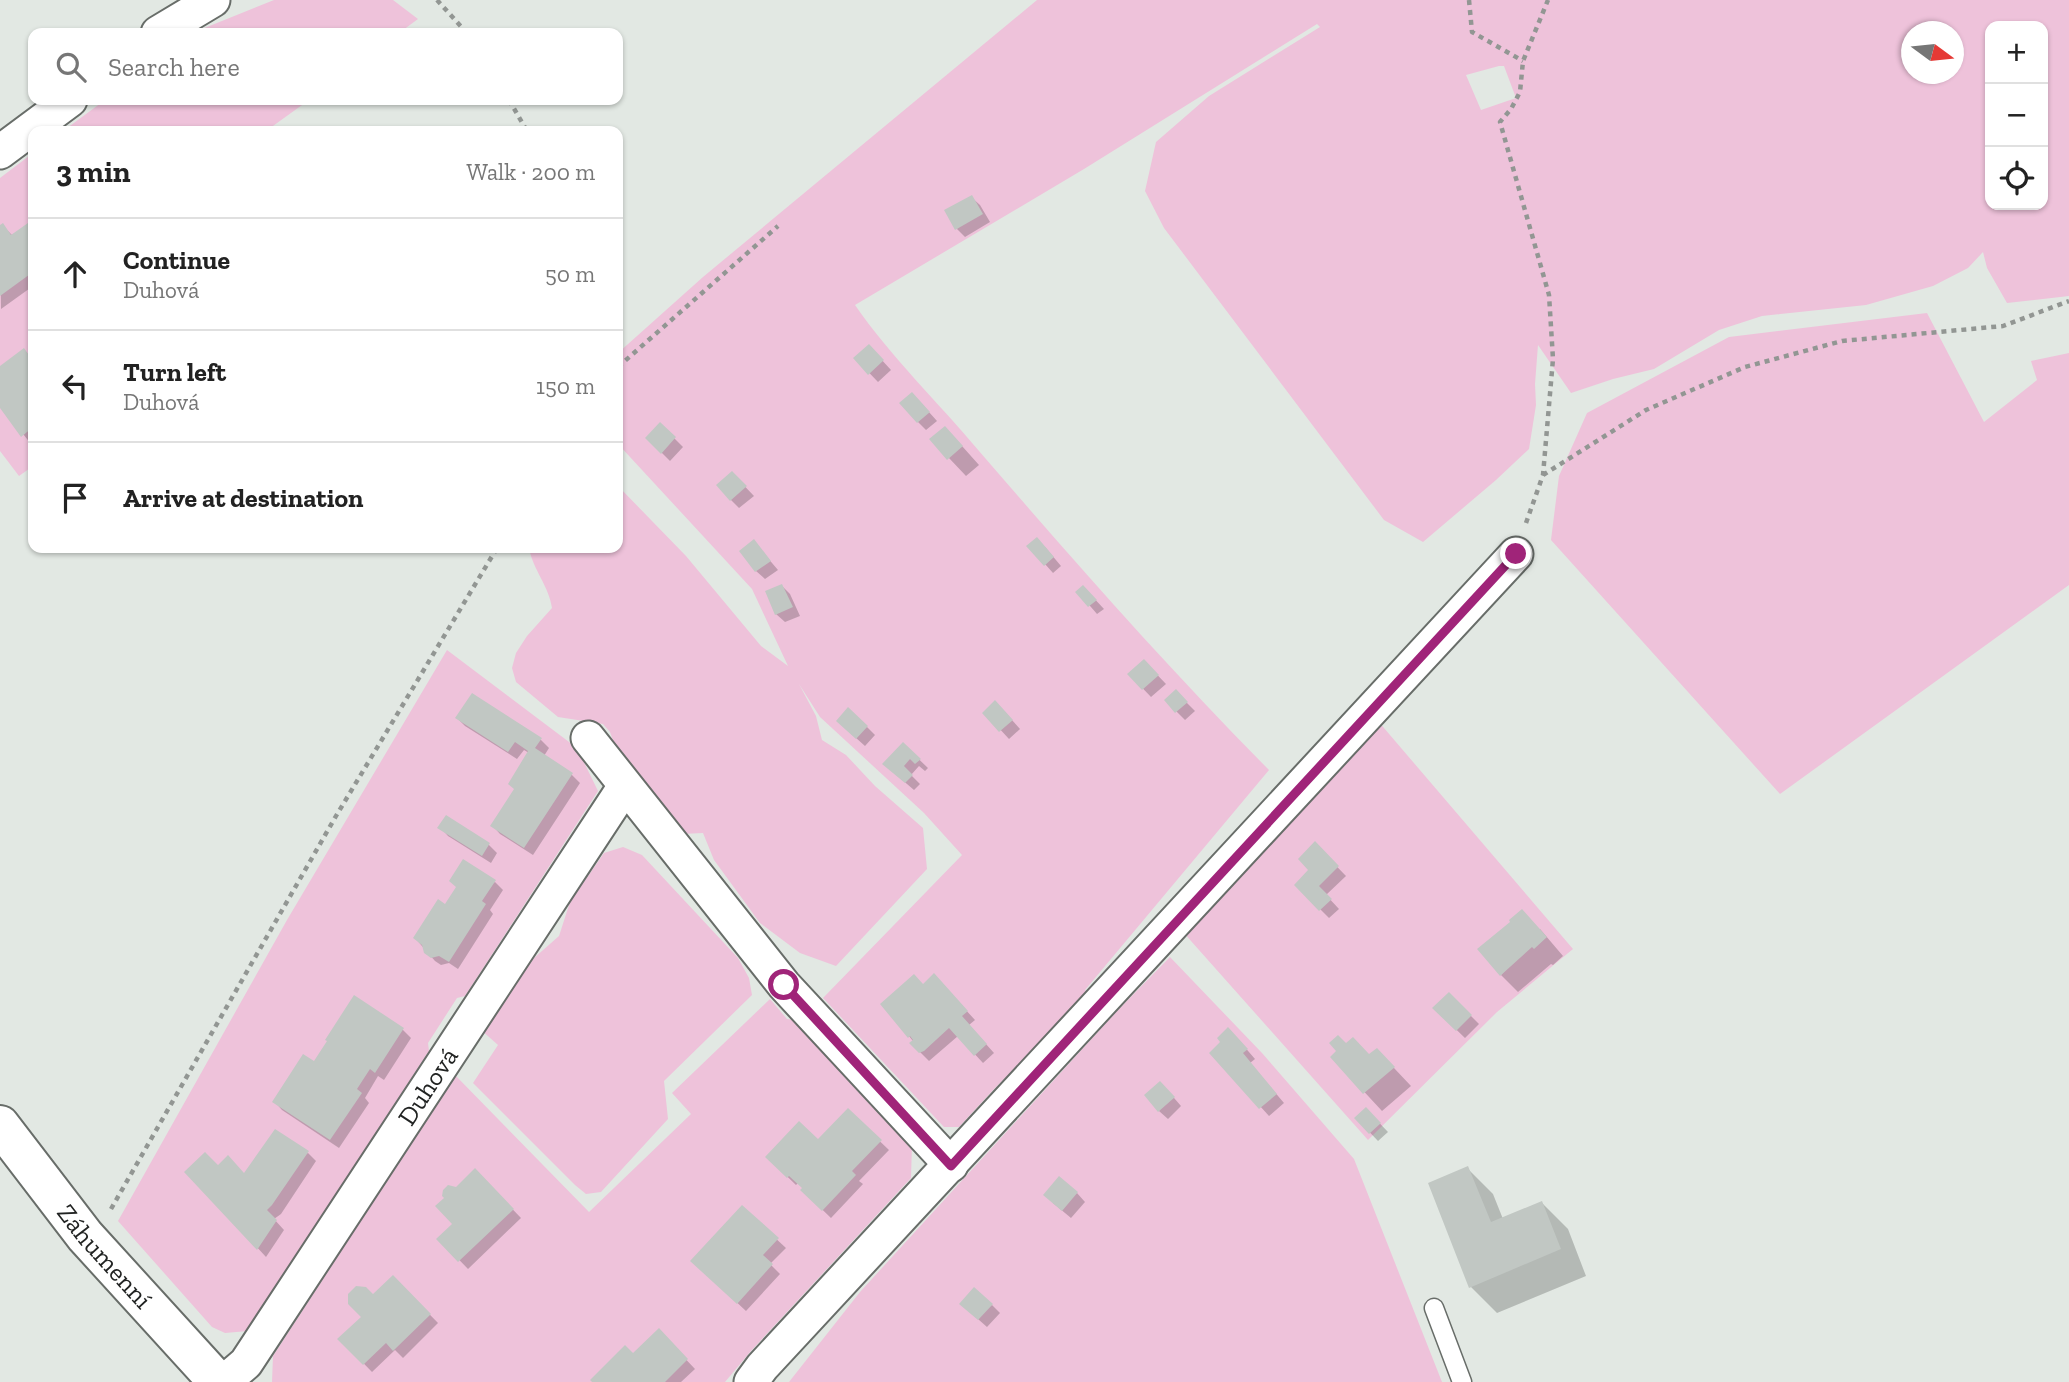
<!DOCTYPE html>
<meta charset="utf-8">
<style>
body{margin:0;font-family:"Zilla Slab",serif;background:#f2f2f2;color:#222}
.controls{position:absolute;right:21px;top:21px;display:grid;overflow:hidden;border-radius:14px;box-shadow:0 2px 5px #0004}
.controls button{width:63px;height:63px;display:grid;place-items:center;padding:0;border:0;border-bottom:2px solid #e0e0e0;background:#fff;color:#222;font:35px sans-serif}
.compass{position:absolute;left:1901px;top:21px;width:63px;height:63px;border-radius:50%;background:#fff;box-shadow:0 2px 5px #0004;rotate:105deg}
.stop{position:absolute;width:21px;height:21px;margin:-16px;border:5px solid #a02479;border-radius:50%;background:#fff}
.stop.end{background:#a02479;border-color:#fff;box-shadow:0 2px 7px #0008}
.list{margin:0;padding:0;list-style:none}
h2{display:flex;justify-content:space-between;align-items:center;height:91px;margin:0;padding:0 28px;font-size:30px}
h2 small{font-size:23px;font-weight:400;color:#767676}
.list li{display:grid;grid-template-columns:46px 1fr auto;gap:21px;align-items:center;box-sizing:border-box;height:112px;padding:0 28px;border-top:2px solid #e0e0e0}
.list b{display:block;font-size:26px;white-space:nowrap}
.list p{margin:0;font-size:23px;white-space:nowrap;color:#767676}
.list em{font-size:23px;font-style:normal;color:#767676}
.icon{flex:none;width:38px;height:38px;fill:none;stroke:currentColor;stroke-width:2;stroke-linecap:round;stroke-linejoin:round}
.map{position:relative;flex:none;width:2069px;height:1382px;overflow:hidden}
.search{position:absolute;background:#fff;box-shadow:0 2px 5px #0004;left:28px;top:28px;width:595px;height:77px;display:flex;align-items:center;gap:18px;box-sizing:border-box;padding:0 24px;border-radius:14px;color:#767676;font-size:26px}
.panel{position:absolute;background:#fff;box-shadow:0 2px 5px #0004;left:28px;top:126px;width:595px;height:427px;border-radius:14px}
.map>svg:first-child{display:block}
.green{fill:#eec2da;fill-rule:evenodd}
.shadow{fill:#0003}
.building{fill:#c1c7c3}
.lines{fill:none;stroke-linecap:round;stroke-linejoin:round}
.service-casing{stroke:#686d69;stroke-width:21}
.minor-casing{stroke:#686d69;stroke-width:37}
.secondary-casing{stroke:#686d69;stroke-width:42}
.path{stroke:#929693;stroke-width:4.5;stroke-dasharray:5 5;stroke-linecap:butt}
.service{stroke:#fff;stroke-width:18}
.minor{stroke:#fff;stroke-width:33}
.secondary{stroke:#fff;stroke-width:38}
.route{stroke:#a02479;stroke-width:9}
.labels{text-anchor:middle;stroke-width:5;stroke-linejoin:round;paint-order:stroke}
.street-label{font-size:26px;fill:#212322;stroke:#e2e8e3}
</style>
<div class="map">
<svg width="2069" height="1382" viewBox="0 0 2069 1382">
<rect width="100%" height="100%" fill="#e2e8e3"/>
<path class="green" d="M274 0H393L418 19 399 33H196L202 29Z
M1037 0H2069V296L2007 303 1987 268 1983 252 1968 268 1933 286 1866 305 1762 316 1719 330 1654 369 1613 379 1571 393 1538 345 1535 384 1536 405 1529 449 1496 480 1423 542 1384 520 1164 228 1145 191 1156 142 1209 96 1320 27 1317 24 1084 169 855 305C890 356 939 403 979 451 1073 560 1168 668 1269 770L1085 990 1089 995 995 1088 959 1127H944L823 998 962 855 924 813 820 717 799 684 816 716 822 740 846 755 875 786 923 828 927 869 836 966 800 953 760 923 714 860 703 833 682 834 616 749 610 732 603 724 558 717 516 682 512 668 516 653 527 636 552 608C549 586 533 570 529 548H618V486L686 556 761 646 788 666 752 589 618 444V353L703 277ZM1990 26H2043V205H1990ZM1912 32H1954V74H1912ZM1499 66H1504L1516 98 1481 110 1466 75Z
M105 100H309L266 131H63Z
M33 153V466L19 476 0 451V178Z
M1927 313 1984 422 2037 380 2031 361 2069 353V585L1780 794 1551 540 1559 476 1587 413 1729 337Z
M447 650 577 748 598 791 465 996 457 998 428 1043 429 1051 248 1331 225 1333 212 1327 118 1221 287 920Z
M1378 721 1573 949 1497 1012 1368 1140 1183 932Z
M623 847 642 855 738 958 749 978 752 995 664 1081 668 1119 601 1192 586 1194 575 1185 473 1083 498 1045 480 1029 534 958 559 936 570 902 604 853Z
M1170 957 1262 1053 1354 1159 1442 1382H789L860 1292 1118 1010Z
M770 999 787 1019 795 1020 912 1144 911 1178 751 1351 725 1382H272L273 1356 455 1075 589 1212 691 1114 672 1093Z"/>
<path class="shadow" d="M971 197 980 205 990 222 965 237 957 229Z
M28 225 33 230V286L1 309 0 227 3 226 13 236Z
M869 346 891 370 878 382 855 358Z
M24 350 33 360V442L31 444 0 405V368Z
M920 402 937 421 926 430 918 422Z
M660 424 683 447 670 461 647 438Z
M932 440 962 446 979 465 966 476Z
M732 473 754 496 739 508 731 500Z
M754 542 778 570 765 579 756 571Z
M1029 546 1045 547 1061 566 1053 573Z
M782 586 790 594 800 616 785 622 776 614Z
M1078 592 1091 595 1104 609 1097 614Z
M1144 661 1166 684 1151 697 1129 674Z
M1176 692 1195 711 1185 720 1166 701Z
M1004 711 1020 729 1009 739 985 713Z
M457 718 541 740 549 748 544 756 571 774 580 783 533 855 500 834 492 825 516 789 529 753 524 750 517 759 465 726Z
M867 727 875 735 865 746 846 729Z
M903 744 928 768 925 771 919 766 911 775 920 784 914 790 893 772Z
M440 827 488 844 497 853 491 863 448 836Z
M1315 844 1346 876 1326 895 1339 909 1329 918 1296 885 1311 870Z
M495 882 503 890 490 910 493 914 458 969 449 963 441 965 435 961 415 938 445 906Z
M1540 929 1563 956 1553 965 1551 964 1518 992 1501 975Z
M942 984 975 1020 969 1025 994 1053 983 1063 958 1036 929 1061 911 1043 913 1041 883 1004 924 986Z
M1449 994 1479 1024 1465 1038 1434 1008Z
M355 998 403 1030 411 1038 384 1080 378 1076 365 1098 369 1103 339 1148 282 1110 274 1101 314 1064Z
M1236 1037 1255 1059 1250 1063 1284 1103 1269 1116 1212 1053Z
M1346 1045 1394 1068 1411 1086 1382 1111 1332 1057Z
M1168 1091 1181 1106 1168 1119 1159 1111Z
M1366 1109 1388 1132 1378 1141 1357 1119Z
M848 1111 889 1150 859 1181 863 1184 831 1218 802 1190 804 1189 798 1183 796 1185 767 1157 819 1142Z
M308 1153 316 1161 281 1214 274 1219 284 1230 266 1257 187 1172 218 1167 245 1175Z
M1467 1168 1493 1194 1503 1219 1542 1203 1568 1229 1586 1276 1497 1313 1471 1287Z
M475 1170 521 1218 468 1269 439 1239 455 1224 447 1198Z
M1077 1193 1085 1202 1071 1218 1053 1203Z
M742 1207 786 1248 770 1264 780 1274 746 1311 701 1269Z
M393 1277 438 1323 403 1358 395 1350 372 1372 340 1339 363 1317Z
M992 1305 1000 1313 987 1327 970 1312Z
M659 1331 695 1369 681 1382H594L633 1356Z"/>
<path class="building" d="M972 195 983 214 955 230 944 210Z
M3 223 11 235 28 223 33 230V272L0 296V225Z
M869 344 884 360 868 375 853 358Z
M24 348 33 361V427L21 437 0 408V366Z
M912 392 930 412 917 423 899 403Z
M660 422 676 437 661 454 645 438Z
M945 426 963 446 947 460 929 439Z
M732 471 747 486 730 501 716 485Z
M1037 537 1054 557 1044 566 1026 546Z
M754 539 771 561 755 572 739 551Z
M782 584 793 607 775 615 765 591Z
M1083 585 1097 600 1088 607 1075 592Z
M1144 659 1159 675 1142 690 1127 674Z
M1176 689 1188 702 1175 713 1164 700Z
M472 693 542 738 535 748 573 773 524 848 490 826 514 789 508 784 528 751 515 742 508 752 455 718Z
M995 700 1013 720 999 732 982 713Z
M848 707 868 726 856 739 836 721Z
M903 742 921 759 915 764 910 759 904 766 913 775 905 783 882 764Z
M446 815 490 843 482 856 437 828Z
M1315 841 1339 866 1319 886 1332 899 1319 911 1294 885 1308 870 1298 859Z
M463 859 496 880 482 901 486 904 449 962 439 956 431 958 424 953 422 945 413 938 438 899 445 904 456 887 449 881Z
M1522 909 1547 937 1534 949 1532 947 1500 976 1477 949 1510 922 1509 920Z
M934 973 968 1011 962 1016 987 1044 974 1056 949 1028 924 1051 919 1053 909 1043 913 1040 910 1036 908 1038 880 1004 914 974 923 984Z
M1449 992 1472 1015 1456 1031 1432 1008Z
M354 995 404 1028 375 1073 370 1069 357 1089 362 1093 330 1140 272 1102 303 1054 314 1061 327 1041 325 1040Z
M1228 1027 1248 1049 1243 1053 1277 1094 1259 1109 1209 1053 1220 1042 1217 1038Z
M1338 1035 1346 1043 1353 1037 1369 1054 1377 1048 1395 1067 1363 1094 1330 1057 1336 1051 1329 1043Z
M1160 1081 1175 1097 1158 1112 1144 1095Z
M1366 1107 1381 1123 1369 1134 1354 1118Z
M848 1108 882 1140 852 1171 856 1175 822 1211 800 1190 802 1188 789 1176 787 1178 765 1157 799 1121 818 1139Z
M275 1129 309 1151 272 1205 267 1210 277 1220 257 1250 184 1172 205 1152 218 1165 228 1155 244 1173Z
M1468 1166 1491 1222 1542 1201 1561 1249 1469 1288 1428 1183Z
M475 1168 514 1209 458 1262 436 1239 452 1224 435 1206 444 1198 442 1196 443 1190 448 1185 456 1187Z
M1059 1176 1078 1192 1062 1211 1043 1195Z
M742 1205 779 1238 763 1255 773 1264 737 1304 690 1261Z
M393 1275 431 1314 393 1351 386 1343 363 1365 337 1339 361 1317 348 1304V1294L356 1286 366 1287 373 1294Z
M974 1287 993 1304 978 1320 959 1304Z
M659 1328 688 1359 665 1382H592L590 1380 625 1345 633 1353Z"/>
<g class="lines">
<g class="service-casing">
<path id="service" d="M1434 1308 1462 1382"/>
</g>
<g class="minor-casing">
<g id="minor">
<path d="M158 33 213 0"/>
<path d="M0 152 70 100"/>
<path d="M588 738 784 985 951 1165"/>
<path id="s1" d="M224 1382 246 1363 625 786"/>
<path d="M751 1382 762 1367 1516 554"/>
</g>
</g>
<g class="secondary-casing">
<g id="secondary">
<path id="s2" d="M0 1125 85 1236 218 1382"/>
</g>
</g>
<path class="path" d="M437 0 467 33
M1469 0 1472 32 1523 61
M509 100 527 131
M618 367 778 226
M1543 475 1646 410 1745 367 1842 341 2003 326 2069 301
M1526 523 1543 475 1553 359 1549 295 1500 122 1511 109 1520 92 1523 61 1548 0
M111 1209 336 816 497 548"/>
<use href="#service" class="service"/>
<use href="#minor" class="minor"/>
<use href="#secondary" class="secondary"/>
</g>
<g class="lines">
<path class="route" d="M784 985 951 1166 1516 554"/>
</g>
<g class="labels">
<g class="street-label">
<text dy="9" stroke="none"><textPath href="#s1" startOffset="360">Duhová</textPath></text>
<text dy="9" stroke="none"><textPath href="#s2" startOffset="168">Záhumenní</textPath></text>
</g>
</g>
</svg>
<div class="controls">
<button>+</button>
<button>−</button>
<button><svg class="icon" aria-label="locate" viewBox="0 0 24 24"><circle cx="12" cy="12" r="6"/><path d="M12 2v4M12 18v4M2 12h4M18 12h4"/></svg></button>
</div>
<svg class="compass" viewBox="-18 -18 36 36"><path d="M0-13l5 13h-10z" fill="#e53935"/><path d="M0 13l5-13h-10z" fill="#767676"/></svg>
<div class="stop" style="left:784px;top:985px"></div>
<div class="stop end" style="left:1516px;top:554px"></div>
<div class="search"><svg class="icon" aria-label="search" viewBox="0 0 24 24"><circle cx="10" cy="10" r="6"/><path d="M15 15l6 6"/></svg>Search here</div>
<section class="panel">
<h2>3 min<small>Walk · 200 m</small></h2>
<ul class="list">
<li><svg class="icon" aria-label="ahead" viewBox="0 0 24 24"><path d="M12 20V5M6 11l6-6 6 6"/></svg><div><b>Continue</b><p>Duhová</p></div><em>50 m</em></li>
<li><svg class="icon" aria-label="left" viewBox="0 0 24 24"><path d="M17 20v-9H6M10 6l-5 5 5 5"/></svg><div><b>Turn left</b><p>Duhová</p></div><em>150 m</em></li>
<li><svg class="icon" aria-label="arrive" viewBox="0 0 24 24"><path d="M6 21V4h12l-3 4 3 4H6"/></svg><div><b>Arrive at destination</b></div></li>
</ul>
</section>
</div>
